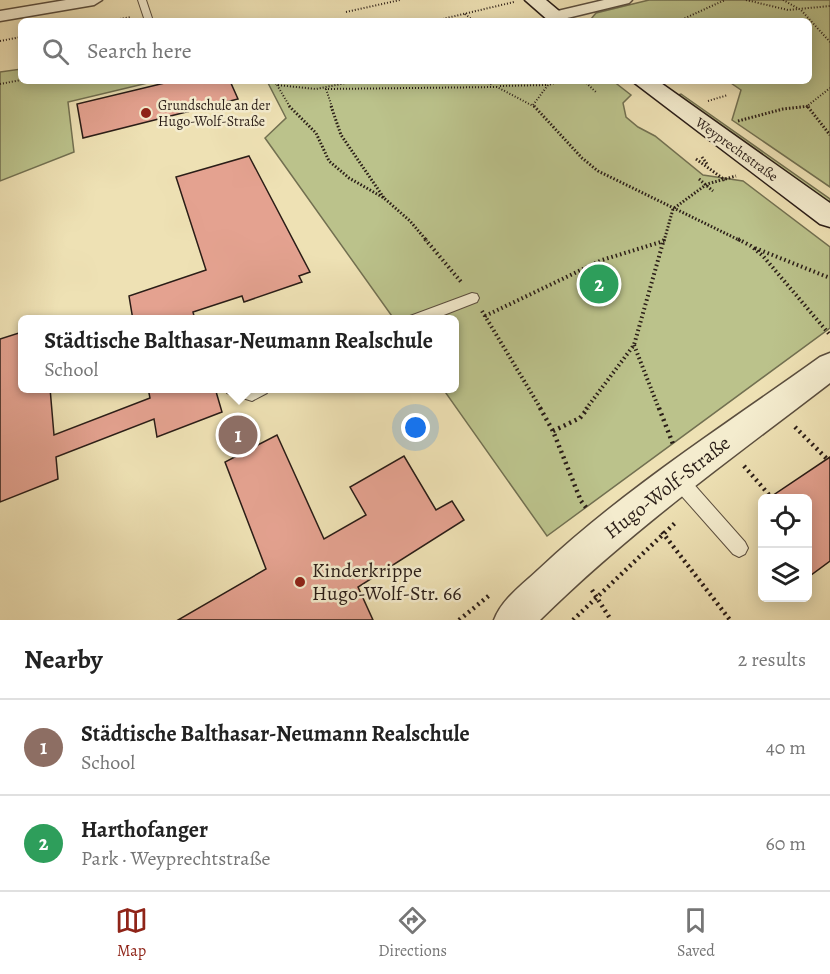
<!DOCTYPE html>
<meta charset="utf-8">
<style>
body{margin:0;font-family:Alegreya,serif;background:#f2f2f2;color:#222}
.controls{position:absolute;right:18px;bottom:18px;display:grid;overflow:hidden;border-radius:9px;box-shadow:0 3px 15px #0003}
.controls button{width:54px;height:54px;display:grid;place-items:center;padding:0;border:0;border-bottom:2px solid #e0e0e0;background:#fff;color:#222;font:30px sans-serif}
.you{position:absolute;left:416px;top:428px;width:21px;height:21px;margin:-15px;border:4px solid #fff;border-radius:50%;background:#1a73e8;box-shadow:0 0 0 9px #1a73e833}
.badge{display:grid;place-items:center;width:39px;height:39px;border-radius:50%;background:#8f2418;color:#fff;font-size:20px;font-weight:700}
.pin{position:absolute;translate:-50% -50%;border:3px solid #fff;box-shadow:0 2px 6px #0006}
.popup{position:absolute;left:18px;top:315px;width:441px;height:78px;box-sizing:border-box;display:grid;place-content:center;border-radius:9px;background:#fff;filter:drop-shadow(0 2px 4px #0005);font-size:20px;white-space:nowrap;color:#767676}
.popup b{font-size:22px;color:#222}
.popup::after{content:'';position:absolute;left:50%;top:100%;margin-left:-12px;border:12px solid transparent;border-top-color:#fff}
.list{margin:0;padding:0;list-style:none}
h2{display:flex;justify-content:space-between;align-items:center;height:78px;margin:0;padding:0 24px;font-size:26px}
h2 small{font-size:20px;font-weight:400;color:#767676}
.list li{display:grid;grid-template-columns:39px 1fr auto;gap:18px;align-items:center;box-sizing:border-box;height:96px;padding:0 24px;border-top:2px solid #e0e0e0}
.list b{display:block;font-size:22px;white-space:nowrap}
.list p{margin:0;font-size:20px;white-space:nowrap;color:#767676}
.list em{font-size:20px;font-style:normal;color:#767676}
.icon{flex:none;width:33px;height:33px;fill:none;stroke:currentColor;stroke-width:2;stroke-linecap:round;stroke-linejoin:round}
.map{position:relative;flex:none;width:830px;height:620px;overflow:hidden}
.search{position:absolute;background:#fff;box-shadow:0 3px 15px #0003;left:18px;right:18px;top:18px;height:66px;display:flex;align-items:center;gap:15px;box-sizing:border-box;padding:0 21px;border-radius:9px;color:#767676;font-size:22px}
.sheet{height:270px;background:#fff}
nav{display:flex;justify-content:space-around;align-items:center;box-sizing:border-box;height:84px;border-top:2px solid #e0e0e0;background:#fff;font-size:16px;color:#767676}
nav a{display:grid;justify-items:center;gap:3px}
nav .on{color:#8f2418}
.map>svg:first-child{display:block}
.green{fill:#bbc28b;stroke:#727051;stroke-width:1.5}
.building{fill:#e4a290;stroke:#2a1d17;stroke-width:1.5}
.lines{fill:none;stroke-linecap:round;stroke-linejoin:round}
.lane-casing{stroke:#5b4e3e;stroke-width:2}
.street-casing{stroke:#5b4e3e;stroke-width:3}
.secondary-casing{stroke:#2a1d17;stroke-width:3}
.path-far3{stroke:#2a1d17;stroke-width:2;stroke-dasharray:1 2;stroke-linecap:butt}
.path-far2{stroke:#2a1d17;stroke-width:3;stroke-dasharray:1.5 2;stroke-linecap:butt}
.path-far1{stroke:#2a1d17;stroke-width:4;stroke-dasharray:1.5 3;stroke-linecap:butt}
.path{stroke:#2a1d17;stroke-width:4.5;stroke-dasharray:2 4;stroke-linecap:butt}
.lane{fill:#f4ecce;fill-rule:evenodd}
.street{fill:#f4ecce;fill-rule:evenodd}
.secondary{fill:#f4ecce;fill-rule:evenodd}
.poi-dot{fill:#8f2418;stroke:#f4ecce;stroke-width:2}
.labels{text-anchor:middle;stroke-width:5;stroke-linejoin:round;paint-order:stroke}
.far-poi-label{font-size:14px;fill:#2a1d17;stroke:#f4ecce;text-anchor:start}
.far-street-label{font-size:14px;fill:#2a1d17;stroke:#f4ecce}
.near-street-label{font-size:20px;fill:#2a1d17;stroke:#f4ecce}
.near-poi-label{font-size:20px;fill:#2a1d17;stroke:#f4ecce;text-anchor:start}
</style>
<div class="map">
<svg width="830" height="620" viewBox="0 0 830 620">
<rect width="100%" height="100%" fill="#eee1b4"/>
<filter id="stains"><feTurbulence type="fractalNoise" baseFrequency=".00333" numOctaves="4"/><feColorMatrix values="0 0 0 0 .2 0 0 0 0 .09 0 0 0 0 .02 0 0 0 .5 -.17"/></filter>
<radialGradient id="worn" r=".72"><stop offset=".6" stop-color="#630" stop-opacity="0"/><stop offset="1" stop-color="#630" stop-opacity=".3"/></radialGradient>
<path class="green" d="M649 0H830V187L732 120 741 90 728 81H809V21H595L591 19 596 13Z
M21 69V81H156L68 102 74 152 0 181V72Z
M267 81H613L631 95 623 103 626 117 638 127 655 136 703 175 743 181 830 247V328L547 536 443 389 454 388V320L394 319 265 138 286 118Z
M681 94 830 199V206L675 96Z"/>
<path class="building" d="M173 81H230L238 99 83 138 77 104Z
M249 156 310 272 299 276 302 282 244 302 242 296 193 312 195 320H133L129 296 206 270 176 177Z
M22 332V388H50L54 435 150 398 148 388H215L222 412 157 437 154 419 56 457 58 479 0 502V339Z
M277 435 324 539 366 515 350 487 404 456 436 510 452 501 464 520 358 587 373 620H178L266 569 225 462Z
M830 457V561L807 578V498H769Z"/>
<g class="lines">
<g class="lane-casing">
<path id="lane" d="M138 0H146L153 21H145Z
M472 293 477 294 479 298 477 302 431 320H408L410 316Z
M225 388H269L267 393 252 401 227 393Z
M677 470 683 472 745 542 748 548 745 554 739 557 733 554 671 484 669 478 671 472Z"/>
</g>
<g class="street-casing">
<path id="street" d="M66 0H102L94 5 0 21V11Z
M604 0H632L629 3 555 21 547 16 549 13Z
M830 353V383C731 459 629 532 540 620H494C502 599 522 585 539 569 624 489 725 425 820 357Z"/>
</g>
<g class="secondary-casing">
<path id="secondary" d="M525 0H546L571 21H549Z
M632 81H658L830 203V227L820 224Z"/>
</g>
<path class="path-far3" d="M746 0 788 10 830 6
M783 0 801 10 830 42
M346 12 400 0
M465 14 474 21
M108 21 131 17
M434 21 514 2
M643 21 681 20 725 0
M0 41 21 37
M274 81 277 85 316 89 356 81
M482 81 493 85
M584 81 597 93
M0 84 21 80
M277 85 290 107
M500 86 548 85
M708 101 728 95
M533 105 548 85 562 81
M332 107 326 89 497 87 535 107
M806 107 830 88"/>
<path class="path-far2" d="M289 106 316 133 329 161 349 178 384 198 410 221 427 241
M331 106 341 135 384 198
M534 106 582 158 598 171 741 241
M808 107 830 135
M738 121 783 109 810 106
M702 157 707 164
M696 159 725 180
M699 179 713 191
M664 241 673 209 707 184 736 176"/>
<path class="path-far1" d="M425 239 462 283
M738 239 751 246 763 256 830 335
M755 248 830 278
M482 311 541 409
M485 316 602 260 664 241
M634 345 659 409
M586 409 634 345 664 239"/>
<path class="path" d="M540 408 553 431 581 501 588 510
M659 408 673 444
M795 427 827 459
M553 431 580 418 588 408
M744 466 771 497
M662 532 730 620
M592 590 611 620
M459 620 491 594
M573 620 675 523"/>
<use href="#lane" class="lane"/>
<use href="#street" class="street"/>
<use href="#secondary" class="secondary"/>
</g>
<g class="poi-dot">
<circle cx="146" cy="113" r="6"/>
<circle cx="300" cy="582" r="6"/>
</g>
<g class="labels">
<g class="far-poi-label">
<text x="158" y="110">Grundschule an der<tspan x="158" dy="16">Hugo-Wolf-Straße</tspan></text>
</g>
<g class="far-street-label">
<text transform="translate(737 149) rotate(36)" y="5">Weyprechtstraße</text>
</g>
<g class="near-street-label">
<text transform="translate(667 487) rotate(-38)" y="7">Hugo-Wolf-Straße</text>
</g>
<g class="near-poi-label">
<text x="312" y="577">Kinderkrippe<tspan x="312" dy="23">Hugo-Wolf-Str. 66</tspan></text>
</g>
</g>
<rect width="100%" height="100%" filter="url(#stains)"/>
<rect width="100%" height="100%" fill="url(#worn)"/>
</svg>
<div class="controls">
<button><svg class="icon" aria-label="locate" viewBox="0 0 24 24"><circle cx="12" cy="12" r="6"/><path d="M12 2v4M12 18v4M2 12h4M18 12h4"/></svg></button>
<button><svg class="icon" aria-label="layers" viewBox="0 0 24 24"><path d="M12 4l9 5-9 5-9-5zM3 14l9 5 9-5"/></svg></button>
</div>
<div class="you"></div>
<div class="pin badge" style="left:238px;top:435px;background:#8d6e63">1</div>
<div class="popup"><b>Städtische Balthasar-Neumann Realschule</b>School</div>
<div class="pin badge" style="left:599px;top:284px;background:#2e9e5b">2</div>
<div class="search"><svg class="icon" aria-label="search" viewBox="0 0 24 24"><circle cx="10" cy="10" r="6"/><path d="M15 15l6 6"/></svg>Search here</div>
</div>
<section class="sheet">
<h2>Nearby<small>2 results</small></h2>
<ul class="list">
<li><span class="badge" style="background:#8d6e63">1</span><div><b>Städtische Balthasar-Neumann Realschule</b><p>School</p></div><em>40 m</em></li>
<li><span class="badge" style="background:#2e9e5b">2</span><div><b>Harthofanger</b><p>Park · Weyprechtstraße</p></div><em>60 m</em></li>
</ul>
</section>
<nav>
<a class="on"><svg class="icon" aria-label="map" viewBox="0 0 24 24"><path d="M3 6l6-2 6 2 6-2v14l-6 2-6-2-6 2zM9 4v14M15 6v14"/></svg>Map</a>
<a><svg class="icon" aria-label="directions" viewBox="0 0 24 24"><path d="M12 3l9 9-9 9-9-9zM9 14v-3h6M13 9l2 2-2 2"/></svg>Directions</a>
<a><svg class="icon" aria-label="saved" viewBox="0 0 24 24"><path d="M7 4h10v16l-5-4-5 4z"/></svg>Saved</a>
</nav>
